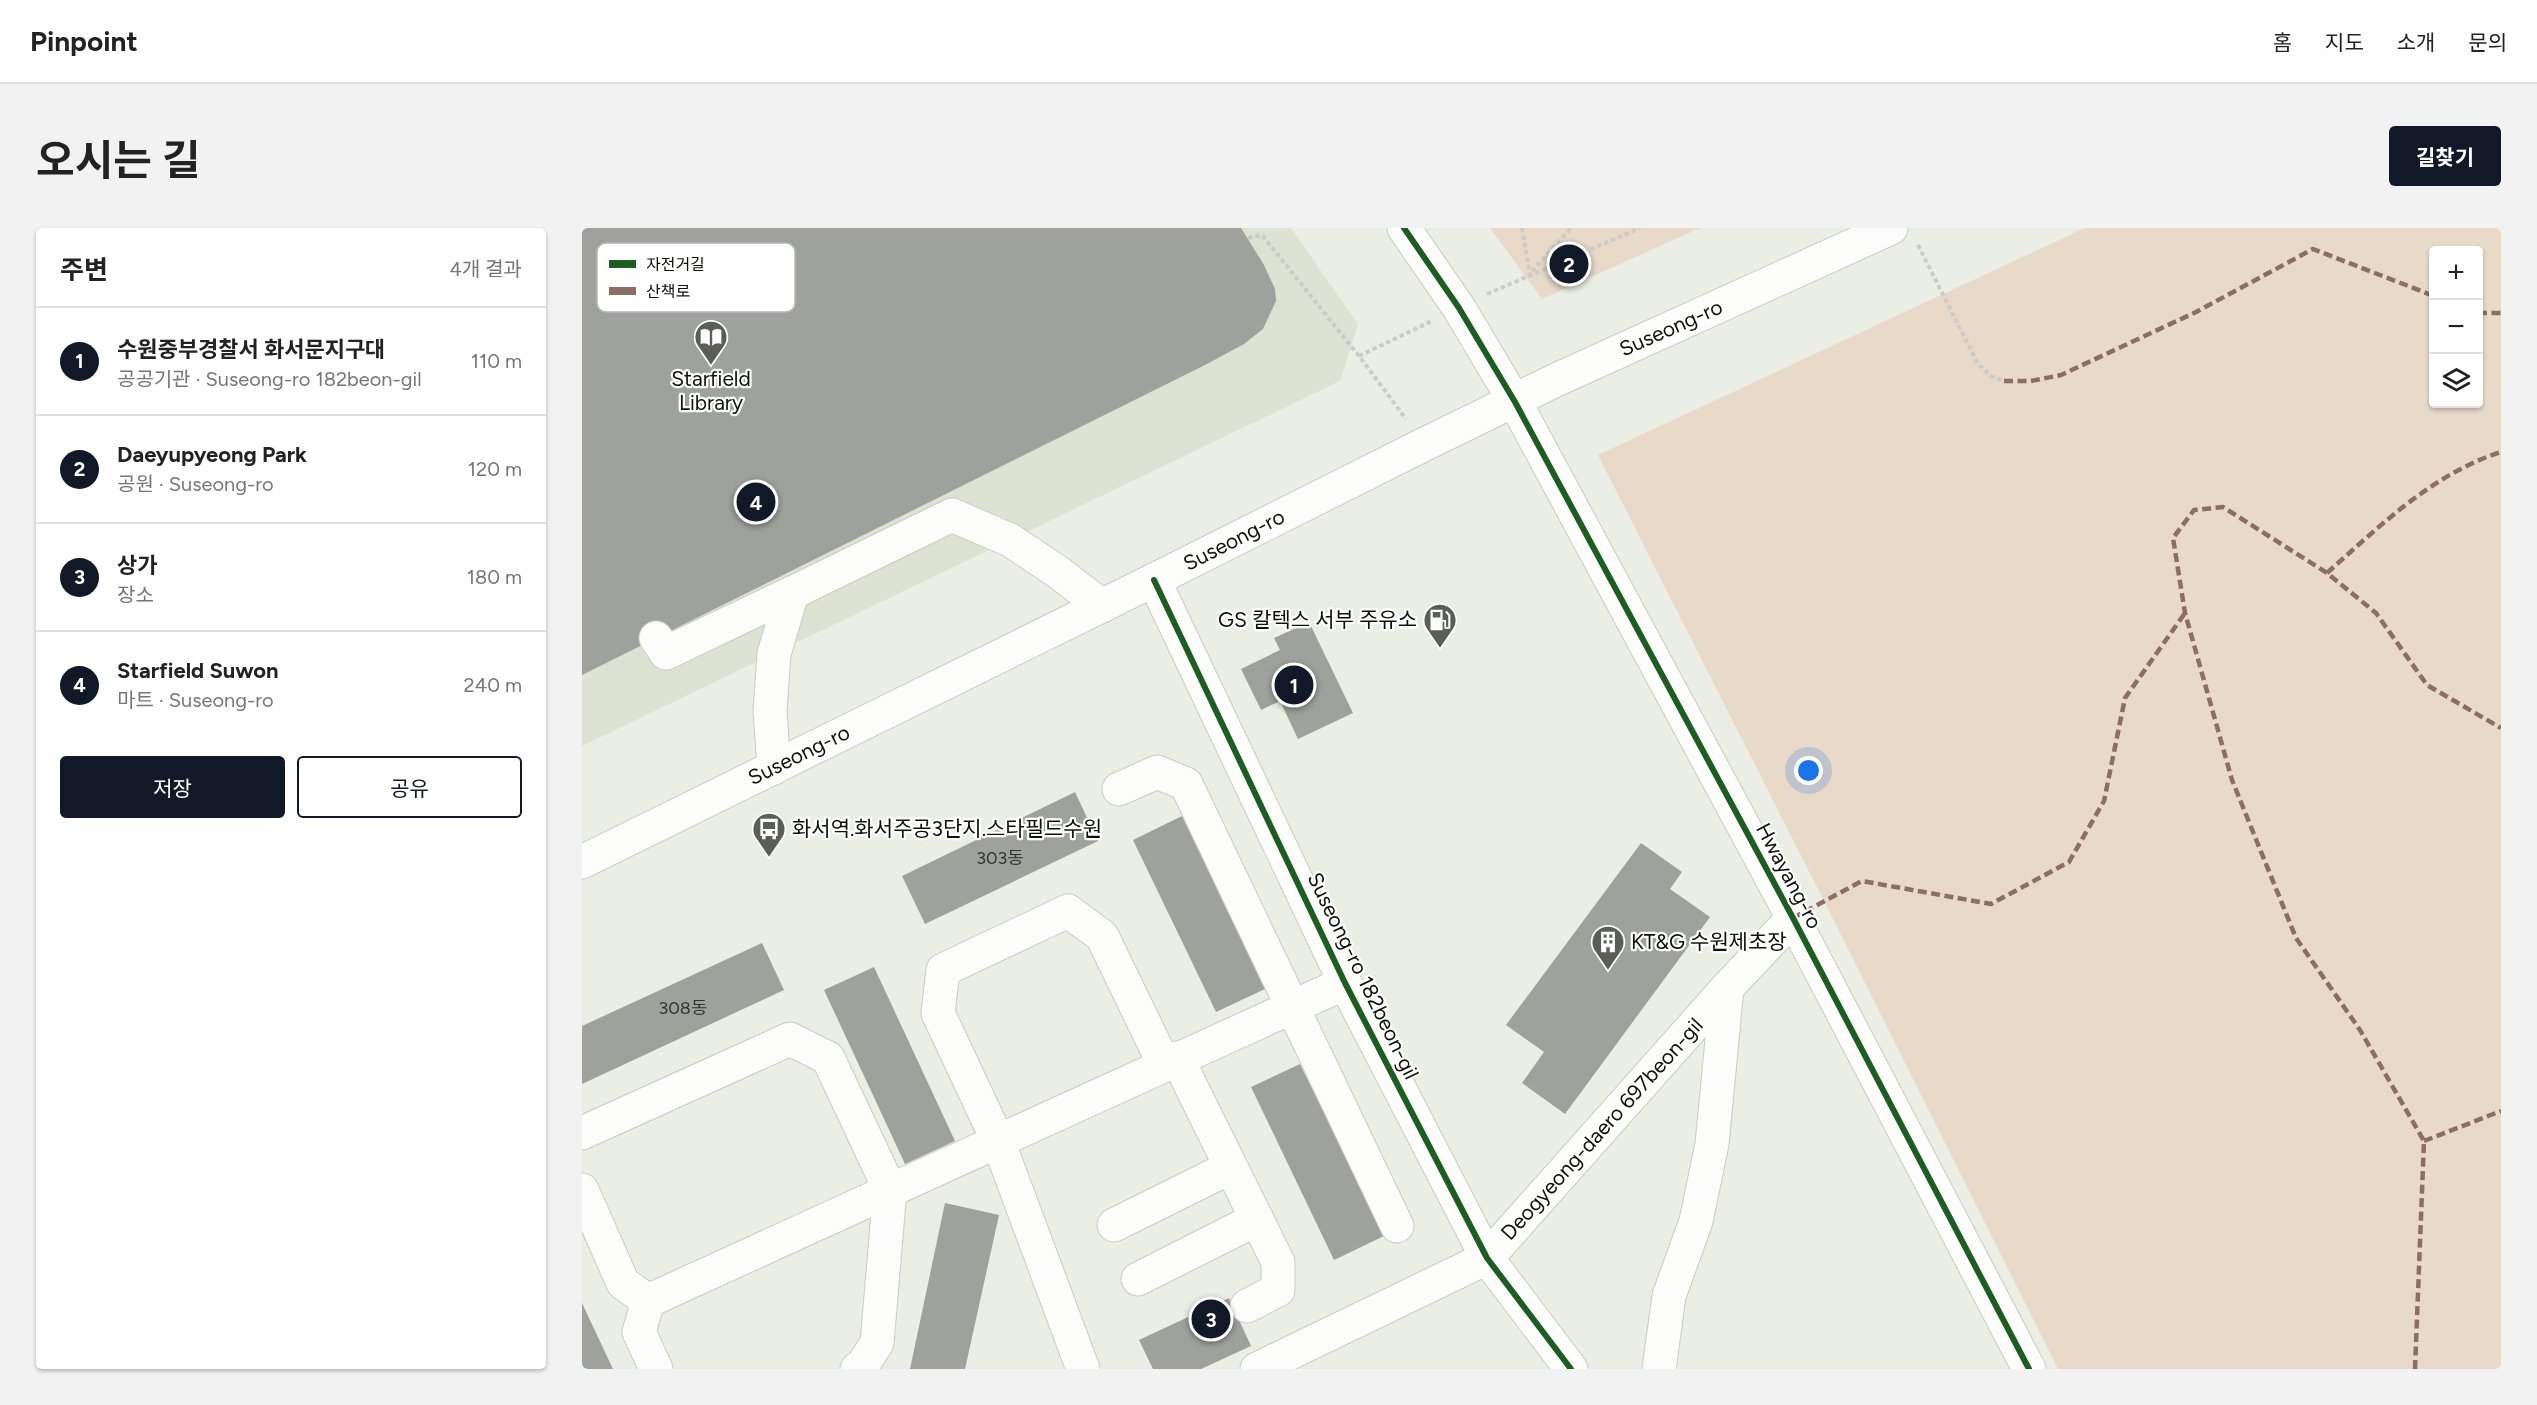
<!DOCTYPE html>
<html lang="ko">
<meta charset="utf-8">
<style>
body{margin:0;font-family:Figtree,"Noto Sans KR",sans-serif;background:#f2f2f2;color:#222}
.controls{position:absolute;right:18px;top:18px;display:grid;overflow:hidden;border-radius:6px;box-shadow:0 2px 4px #0004}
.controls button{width:54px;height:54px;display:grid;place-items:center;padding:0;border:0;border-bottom:2px solid #e0e0e0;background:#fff;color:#222;font:30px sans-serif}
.you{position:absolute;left:1227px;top:543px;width:21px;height:21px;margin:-15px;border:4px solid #fff;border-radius:50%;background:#1a73e8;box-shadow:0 0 0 9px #1a73e833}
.badge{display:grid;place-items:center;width:39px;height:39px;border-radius:50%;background:#111827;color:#fff;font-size:20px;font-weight:700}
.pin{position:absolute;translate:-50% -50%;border:3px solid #fff;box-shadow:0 2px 6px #0006}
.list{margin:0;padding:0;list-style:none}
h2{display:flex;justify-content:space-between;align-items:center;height:78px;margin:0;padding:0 24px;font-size:26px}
h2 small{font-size:20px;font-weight:400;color:#767676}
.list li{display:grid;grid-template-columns:39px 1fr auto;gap:18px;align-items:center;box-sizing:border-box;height:108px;padding:0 24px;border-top:2px solid #e0e0e0}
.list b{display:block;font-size:22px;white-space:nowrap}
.list p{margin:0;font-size:20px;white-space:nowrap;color:#767676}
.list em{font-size:20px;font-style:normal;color:#767676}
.actions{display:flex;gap:12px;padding:18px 24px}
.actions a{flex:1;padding:14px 0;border:2px solid #111827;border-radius:6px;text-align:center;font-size:21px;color:#111827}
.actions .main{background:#111827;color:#fff}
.icon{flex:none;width:33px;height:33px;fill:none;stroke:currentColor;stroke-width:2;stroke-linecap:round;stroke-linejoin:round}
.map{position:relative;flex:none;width:1919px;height:1141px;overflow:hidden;border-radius:6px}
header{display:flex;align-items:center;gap:36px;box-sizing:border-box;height:84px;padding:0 30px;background:#fff;border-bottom:2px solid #e0e0e0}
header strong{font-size:28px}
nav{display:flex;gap:33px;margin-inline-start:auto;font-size:21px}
.intro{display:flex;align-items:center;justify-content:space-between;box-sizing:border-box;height:144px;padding:0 36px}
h1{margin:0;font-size:42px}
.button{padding:15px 27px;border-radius:6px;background:#111827;color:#fff;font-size:21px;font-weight:700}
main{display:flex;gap:36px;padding:0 36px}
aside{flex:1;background:#fff;border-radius:6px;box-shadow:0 2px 4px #0004}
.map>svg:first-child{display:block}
.built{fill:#dde2d2}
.green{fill:#e8d9c8;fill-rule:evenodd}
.building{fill:#9fa29c}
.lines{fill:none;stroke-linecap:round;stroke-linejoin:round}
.minor-casing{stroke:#c9cbc4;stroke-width:35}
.major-casing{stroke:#c9cbc4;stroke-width:35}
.path{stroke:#cccdca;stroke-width:4;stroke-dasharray:4.5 3;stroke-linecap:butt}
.minor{stroke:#fcfcfb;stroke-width:33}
.major{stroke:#fcfcfb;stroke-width:33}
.quiet{stroke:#8d6e63;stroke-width:4.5;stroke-dasharray:9 4.5;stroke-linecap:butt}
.cycleway-casing{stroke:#fff;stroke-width:10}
.cycleway{stroke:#1b5e20;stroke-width:6}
.labels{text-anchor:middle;stroke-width:4.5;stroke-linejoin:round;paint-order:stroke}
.number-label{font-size:18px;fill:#32342e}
.street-label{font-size:21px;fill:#0e100a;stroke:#fff}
.poi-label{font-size:21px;fill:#0e100a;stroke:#fff;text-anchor:start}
.key{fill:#fff;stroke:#b7b7b6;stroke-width:1.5}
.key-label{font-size:16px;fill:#0e100a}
</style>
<header>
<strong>Pinpoint</strong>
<nav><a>홈</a><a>지도</a><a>소개</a><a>문의</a></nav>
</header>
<div class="intro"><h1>오시는 길</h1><a class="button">길찾기</a></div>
<main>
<aside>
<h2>주변<small>4개 결과</small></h2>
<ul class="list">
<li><span class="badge">1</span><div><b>수원중부경찰서 화서문지구대</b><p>공공기관 · Suseong-ro 182beon-gil</p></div><em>110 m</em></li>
<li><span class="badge">2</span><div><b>Daeyupyeong Park</b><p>공원 · Suseong-ro</p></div><em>120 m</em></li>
<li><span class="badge">3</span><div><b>상가</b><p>장소</p></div><em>180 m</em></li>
<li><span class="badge">4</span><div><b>Starfield Suwon</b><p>마트 · Suseong-ro</p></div><em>240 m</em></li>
</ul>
<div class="actions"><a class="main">저장</a><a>공유</a></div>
</aside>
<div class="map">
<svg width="1919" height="1141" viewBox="0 0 1919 1141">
<rect width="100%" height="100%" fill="#ebeee4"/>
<path class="built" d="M0 0H709L776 96 758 153 0 518Z"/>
<path class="green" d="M908 0H1118L960 71Z
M1503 0H1919V1141H1476L1238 665 1016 227ZM1896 22V176H1852V22Z"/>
<path class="building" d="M0 0H659L682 37 693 61 694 73 681 101 662 116 623 137 0 447Z
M727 394 771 485 716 511 698 473 679 482 659 441 698 422 692 410Z
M493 564 516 613 343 696 320 648Z
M600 588 683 761 634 784 551 612Z
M1059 615 1100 644 1088 661 1128 689 983 886 940 855 962 824 924 797Z
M180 715 202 762 0 856V798Z
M292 739 373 913 323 936 242 762Z
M718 836 802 1008 752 1032 669 859Z
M363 975 417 987 383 1141H328Z
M647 1070 669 1118 619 1141H571L557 1112Z
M0 1075 31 1141H0Z"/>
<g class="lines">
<g class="minor-casing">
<path id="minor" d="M822 0 877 80 933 174 1211 690 1447 1141
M572 352 763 755 905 1030 989 1141
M74 410 84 425 210 365
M192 540 188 483 192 426 210 365 370 287 428 312 476 344 520 378
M537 561 575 544 604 556 815 998
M595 830 696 1034V1062L665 1078
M0 905 208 811 246 830 308 962 295 1115 280 1138 275 1141
M0 962 41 1055 66 1073
M532 997 649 939
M556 1051 675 991
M74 1141 57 1104 66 1073 763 755
M501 1141 416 913 356 785 361 742 486 683 520 708 582 836
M675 1141 905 1030 1145 760 1211 690
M1077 1141 1087 1068 1114 993 1130 916 1145 760"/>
</g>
<g class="major-casing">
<path id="major" d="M0 634 572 352 843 216 974 152 1309 0"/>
</g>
<path class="path" d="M940 0 948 46
M666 10 680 7 777 128 824 191
M1336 17 1396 136 1409 148 1422 153
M950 43 989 0
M905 66 1058 0
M777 128 850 93"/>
<use href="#minor" class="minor"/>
<use href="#major" class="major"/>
<path class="quiet" d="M1896 85H1919
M1422 153H1449L1479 147 1614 84 1731 21 1852 68
M1745 345C1798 298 1850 246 1919 224
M1211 690 1280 653 1409 676 1487 634 1522 573 1543 470 1603 385
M1842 913 1919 883
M1833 1141 1842 913 1778 802 1714 710 1650 552 1603 385 1591 310 1612 282 1641 279 1745 345 1794 385 1845 457 1919 500"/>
<g class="cycleway-casing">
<path id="cycleway" d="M822 0 877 80 933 174 1211 690 1447 1141
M572 352 763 755 905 1030 989 1141"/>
</g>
<use href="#cycleway" class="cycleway"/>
</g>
<defs>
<g id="library-pin" transform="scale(1.725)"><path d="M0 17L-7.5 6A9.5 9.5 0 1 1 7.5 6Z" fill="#5b5e56" stroke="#fff"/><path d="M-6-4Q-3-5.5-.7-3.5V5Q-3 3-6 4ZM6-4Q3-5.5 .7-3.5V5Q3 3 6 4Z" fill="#fff"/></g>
<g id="fuel-pin" transform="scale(1.725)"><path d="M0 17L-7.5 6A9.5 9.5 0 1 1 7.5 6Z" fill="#5b5e56" stroke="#fff"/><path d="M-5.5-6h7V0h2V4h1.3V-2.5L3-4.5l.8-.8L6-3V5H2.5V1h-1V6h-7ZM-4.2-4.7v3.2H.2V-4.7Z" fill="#fff"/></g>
<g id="bus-pin" transform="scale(1.725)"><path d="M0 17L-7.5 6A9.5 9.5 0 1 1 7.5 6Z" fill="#5b5e56" stroke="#fff"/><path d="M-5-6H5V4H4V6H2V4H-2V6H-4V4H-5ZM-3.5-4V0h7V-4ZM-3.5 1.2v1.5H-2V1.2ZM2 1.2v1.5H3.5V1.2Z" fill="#fff"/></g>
<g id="building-pin" transform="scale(1.725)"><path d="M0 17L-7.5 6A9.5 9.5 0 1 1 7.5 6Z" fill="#5b5e56" stroke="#fff"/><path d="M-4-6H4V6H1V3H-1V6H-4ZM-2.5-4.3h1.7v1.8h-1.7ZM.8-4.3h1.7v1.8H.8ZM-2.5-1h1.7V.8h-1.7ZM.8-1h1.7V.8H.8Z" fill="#fff"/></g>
</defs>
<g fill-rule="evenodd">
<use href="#library-pin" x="129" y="109"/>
<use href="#fuel-pin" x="858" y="392"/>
<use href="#bus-pin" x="187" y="601"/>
<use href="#building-pin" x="1026" y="714"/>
</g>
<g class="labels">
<g class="number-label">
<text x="418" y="636">303동</text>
<text x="101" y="786">308동</text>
</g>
<g class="street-label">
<text transform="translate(1089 100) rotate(-24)" y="7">Suseong-ro</text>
<text transform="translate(652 312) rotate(-27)" y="7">Suseong-ro</text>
<text transform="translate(217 527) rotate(-26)" y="7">Suseong-ro</text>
<text transform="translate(1207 648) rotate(62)" y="7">Hwayang-ro</text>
<text transform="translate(781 748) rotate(64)" y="7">Suseong-ro 182beon-gil</text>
<text transform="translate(1020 901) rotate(-48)" y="7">Deogyeong-daero 697beon-gil</text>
</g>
<g class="poi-label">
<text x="129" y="158" text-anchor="middle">Starfield<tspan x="129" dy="24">Library</tspan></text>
<text x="835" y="399" text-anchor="end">GS 칼텍스 서부 주유소</text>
<text x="210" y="608">화서역.화서주공3단지.스타필드수원</text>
<text x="1049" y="721">KT&amp;G 수원제초장</text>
</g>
</g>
<rect x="15" y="15" width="198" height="69" rx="9" class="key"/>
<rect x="27" y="32" width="27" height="8" fill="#1b5e20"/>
<rect x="27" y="59" width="27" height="8" fill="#8d6e63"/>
<g class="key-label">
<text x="64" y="42">자전거길</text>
<text x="64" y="69">산책로</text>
</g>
</svg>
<div class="controls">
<button>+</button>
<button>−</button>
<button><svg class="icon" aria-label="layers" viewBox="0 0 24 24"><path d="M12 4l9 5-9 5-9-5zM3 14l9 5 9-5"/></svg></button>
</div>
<div class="you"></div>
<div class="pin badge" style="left:712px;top:457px">1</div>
<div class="pin badge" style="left:987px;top:36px">2</div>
<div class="pin badge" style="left:629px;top:1091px">3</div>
<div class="pin badge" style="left:174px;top:274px">4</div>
</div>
</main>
